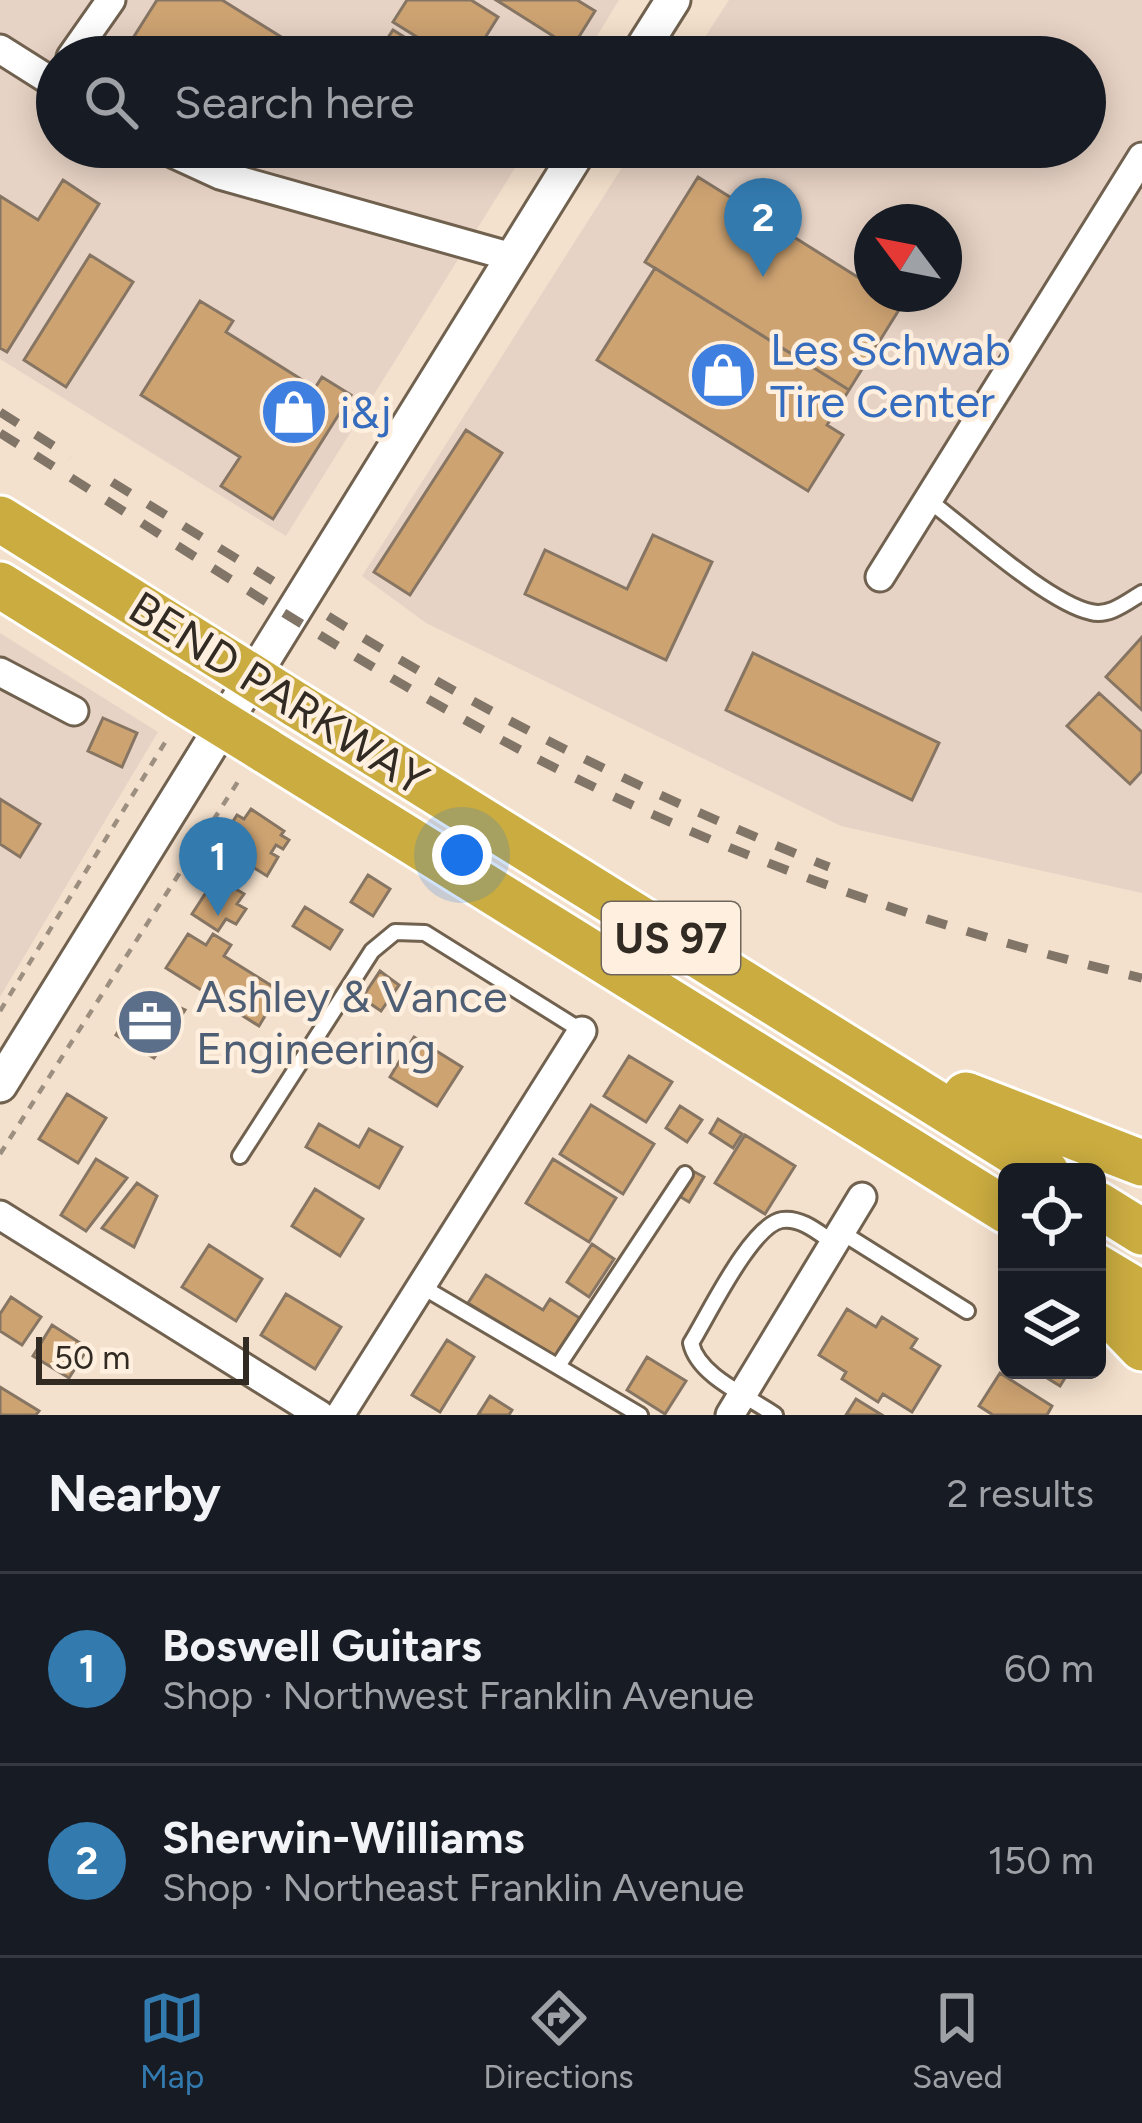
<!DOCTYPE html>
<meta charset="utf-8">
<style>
body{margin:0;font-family:Figtree,sans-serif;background:#242831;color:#f1f3f6}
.controls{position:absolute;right:36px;bottom:36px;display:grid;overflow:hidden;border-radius:18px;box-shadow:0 6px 30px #0003}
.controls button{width:108px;height:108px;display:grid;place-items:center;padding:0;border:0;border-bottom:3px solid #363941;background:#171b24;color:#f1f3f6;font:60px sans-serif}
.compass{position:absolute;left:854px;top:204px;width:108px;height:108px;border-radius:50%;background:#171b24;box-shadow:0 6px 30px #0003;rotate:302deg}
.scale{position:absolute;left:36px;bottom:30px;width:213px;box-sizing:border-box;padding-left:12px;border:6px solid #322b23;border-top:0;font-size:33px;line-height:42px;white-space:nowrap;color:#322b23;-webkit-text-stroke:9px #feefdf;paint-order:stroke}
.you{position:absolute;left:462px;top:855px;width:42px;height:42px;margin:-30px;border:9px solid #fff;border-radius:50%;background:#1a73e8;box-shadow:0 0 0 18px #1a73e833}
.badge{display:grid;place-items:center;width:78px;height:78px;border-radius:50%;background:#337aaf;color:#fff;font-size:39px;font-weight:700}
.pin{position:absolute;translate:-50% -99px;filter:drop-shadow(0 3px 6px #0008)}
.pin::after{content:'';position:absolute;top:63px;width:42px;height:36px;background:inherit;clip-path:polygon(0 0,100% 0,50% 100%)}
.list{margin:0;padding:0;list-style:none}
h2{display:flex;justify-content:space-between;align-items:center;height:156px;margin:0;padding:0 48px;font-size:51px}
h2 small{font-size:39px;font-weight:400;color:#9ea1a6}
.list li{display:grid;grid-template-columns:78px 1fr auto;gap:36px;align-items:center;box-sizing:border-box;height:192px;padding:0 48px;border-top:3px solid #363941}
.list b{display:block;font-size:45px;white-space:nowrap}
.list p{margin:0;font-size:39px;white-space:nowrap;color:#9ea1a6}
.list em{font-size:39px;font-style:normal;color:#9ea1a6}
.icon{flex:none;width:66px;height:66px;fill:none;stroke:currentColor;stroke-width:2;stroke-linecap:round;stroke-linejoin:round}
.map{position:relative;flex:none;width:1142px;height:1415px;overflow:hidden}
.search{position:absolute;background:#171b24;box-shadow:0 6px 30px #0003;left:36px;right:36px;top:36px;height:132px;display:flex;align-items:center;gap:30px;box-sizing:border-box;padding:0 42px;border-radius:66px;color:#9ea1a6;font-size:45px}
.sheet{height:540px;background:#171b24}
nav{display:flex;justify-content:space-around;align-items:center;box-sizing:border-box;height:168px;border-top:3px solid #363941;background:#171b24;font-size:33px;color:#9ea1a6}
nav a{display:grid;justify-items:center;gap:6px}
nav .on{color:#337aaf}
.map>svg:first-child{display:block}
.commercial{fill:#e7d3c5;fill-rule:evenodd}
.building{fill:#cea372;stroke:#867563;stroke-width:3}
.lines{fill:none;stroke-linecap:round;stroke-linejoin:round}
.service-casing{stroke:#71614f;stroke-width:20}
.minor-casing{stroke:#71614f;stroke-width:33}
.tertiary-casing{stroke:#71614f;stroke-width:39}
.trunk-casing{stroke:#fff;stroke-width:51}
.path{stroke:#9c8f80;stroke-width:4.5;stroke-dasharray:9 9;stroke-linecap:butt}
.service{stroke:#fff;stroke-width:14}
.minor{stroke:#fff;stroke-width:27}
.tertiary{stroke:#fff;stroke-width:33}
.trunk{stroke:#caac40;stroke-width:45}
.rail{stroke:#817568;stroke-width:9;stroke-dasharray:21 21;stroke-linecap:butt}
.trunk-bridge-casing{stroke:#fff;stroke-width:51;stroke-linecap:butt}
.trunk-bridge{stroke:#caac40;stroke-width:45}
.labels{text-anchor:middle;stroke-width:9;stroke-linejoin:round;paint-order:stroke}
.shield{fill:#feefdf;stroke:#6f665b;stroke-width:3}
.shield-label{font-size:42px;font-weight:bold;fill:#322b23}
.shop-label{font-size:45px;fill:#366cbe;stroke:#feefdf;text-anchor:start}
.street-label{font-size:45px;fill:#322b23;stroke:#feefdf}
.service-label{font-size:45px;fill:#4e5e75;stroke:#feefdf;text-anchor:start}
</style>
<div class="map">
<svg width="1142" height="1415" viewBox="0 0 1142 1415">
<rect width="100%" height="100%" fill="#f4e1cd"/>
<path class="commercial" d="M0 0H619L584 57H57V147H528L286 536 0 359Z
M729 0H1142V893L841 826 426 623 362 576 635 147H1085V57H692ZM872 222H944V294H872Z
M0 633 158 732 0 997Z"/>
<path class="building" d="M157 0H222L291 43 283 57H121Z
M407 0H471L498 17 473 57H449L393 22Z
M496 0H577L595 11 572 48Z
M393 30 419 46 415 53 422 57H389L379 51Z
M698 177 872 286V294H885L902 305 849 390 645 262Z
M63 180 99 204 7 352 0 348V196L38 220Z
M90 255 133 282 66 387 24 360Z
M655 268 849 390 827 425 843 435 808 491 597 360Z
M200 301 233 321 226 332 315 388 322 377 351 395 273 519 221 486 240 457 141 395Z
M466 430 502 453 410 595 374 572Z
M653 535 712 562 666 660 525 594 545 550 627 589Z
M1142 637V710L1106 677Z
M753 653 939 743 912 800 726 710Z
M1099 693 1142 732V771L1130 784 1067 726Z
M103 718 137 733 122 767 88 751Z
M0 799 40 824 20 857 0 844Z
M251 809 284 831 281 835 289 840 283 849 276 845 271 853 278 857 267 876 224 849 229 841 223 837 237 815 244 819Z
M368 875 390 889 373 916 351 902Z
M216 877 244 894 237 904 246 909 236 924 226 919 218 931 192 914Z
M305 907 342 930 330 949 293 926Z
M188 934 206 945 213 934 231 945 224 956 280 991 259 1026 166 968Z
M380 971 399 985 381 1011 362 998Z
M143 991 185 1010 154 1058 116 1035Z
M414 1037 462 1067 437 1106 390 1077Z
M629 1056 672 1082 646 1122 604 1096Z
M67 1094 106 1118 78 1163 39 1139Z
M591 1105 654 1144 623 1194 560 1154Z
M680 1106 702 1120 687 1142 666 1128Z
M718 1119 742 1134 733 1148 710 1133Z
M319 1124 359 1147 369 1129 402 1147 379 1188 306 1147Z
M745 1135 795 1166 765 1214 715 1183Z
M96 1159 127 1178 86 1231 61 1215Z
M553 1159 616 1198 589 1242 526 1203Z
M691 1170 704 1177 689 1202 676 1194Z
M137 1183 157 1196 134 1247 102 1228Z
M315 1189 363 1219 340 1256 292 1226Z
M592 1244 614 1259 589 1297 567 1282Z
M209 1245 262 1279 236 1321 182 1287Z
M486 1275 543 1310 550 1299 581 1319 557 1358 468 1303Z
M286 1294 341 1327 315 1369 261 1335Z
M11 1297 41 1317 22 1345 0 1331V1314Z
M847 1309 876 1327 882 1317 917 1339 911 1348 940 1366 912 1412 883 1394 878 1402 842 1379 846 1372 819 1355Z
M52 1325 88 1348 69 1378 33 1356Z
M447 1340 474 1357 440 1412 412 1395Z
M647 1357 686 1381 665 1414 627 1390Z
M1034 1370H1070L1060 1386Z
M1000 1373 1052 1406 1047 1415H993L979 1406Z
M0 1387 39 1411 36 1415H0Z
M490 1396 512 1410 509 1415H478Z
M856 1399 882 1415H846Z"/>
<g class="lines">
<g class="service-casing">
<path id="service" d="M928 500C966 528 1048 603 1091 612 1109 617 1127 602 1142 593
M240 1156 372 951 395 932 425 933 582 1031
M841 1232 967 1311
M421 1286 640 1415
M558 1366 685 1174
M775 1415C748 1396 698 1376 691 1343 708 1316 751 1225 782 1220 801 1217 819 1233 834 1243"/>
</g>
<g class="minor-casing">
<path id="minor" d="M0 49 57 85
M71 57 111 0
M159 147 220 175 512 257
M880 577 1142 157
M0 672 74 711
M0 1215 320 1415
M340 1415 582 1031
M730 1415 862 1197"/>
</g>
<g class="tertiary-casing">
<path id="tertiary" d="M637 57 673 0
M0 1085 581 147"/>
</g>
<g class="trunk-casing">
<path id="trunk" d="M0 519 206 648
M0 585 176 695
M295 704 1046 1172
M265 750 1007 1211
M966 1095 1142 1163
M1097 1204 1142 1232
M1097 1267 1142 1294
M1097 1301 1142 1348"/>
</g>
<path class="path" d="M0 1011 169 736
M0 1154 239 780"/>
<use href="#service" class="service"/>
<use href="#minor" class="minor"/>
<use href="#tertiary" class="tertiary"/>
<use href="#trunk" class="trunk"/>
<path class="rail" d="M0 412 71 457
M0 433C210 564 417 708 643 810 803 883 971 938 1142 978
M112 482 273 581
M328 616C487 716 655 798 829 867"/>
<g class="trunk-bridge-casing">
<path id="trunk-bridge" d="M206 648 295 704
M176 695 265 750"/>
</g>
<use href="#trunk-bridge" class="trunk-bridge"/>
</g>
<defs>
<g id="shop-disc" transform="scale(3.45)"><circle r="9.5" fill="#3f7fe0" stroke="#feefdf"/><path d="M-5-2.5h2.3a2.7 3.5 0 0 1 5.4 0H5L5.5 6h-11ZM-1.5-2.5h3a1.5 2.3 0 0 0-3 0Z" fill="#fff"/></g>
<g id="office-disc" transform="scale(3.45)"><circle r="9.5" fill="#5c6f8a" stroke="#feefdf"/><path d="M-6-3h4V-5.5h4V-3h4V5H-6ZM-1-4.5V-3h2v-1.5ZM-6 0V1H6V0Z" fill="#fff"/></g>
</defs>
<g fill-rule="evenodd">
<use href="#shop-disc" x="723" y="375"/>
<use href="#shop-disc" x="294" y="412"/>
<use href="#office-disc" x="150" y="1022"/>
</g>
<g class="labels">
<rect class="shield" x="602" y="902" width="138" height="72" rx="9"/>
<g class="shield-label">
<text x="671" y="953">US 97</text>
</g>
<g class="shop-label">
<text x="770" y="365">Les Schwab<tspan x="770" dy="52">Tire Center</tspan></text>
<text x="340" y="428">i&amp;j</text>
</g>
<g class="street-label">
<text transform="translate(279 693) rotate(32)" y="16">BEND PARKWAY</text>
</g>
<g class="service-label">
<text x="196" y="1012">Ashley &amp; Vance<tspan x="196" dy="52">Engineering</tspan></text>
</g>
</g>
</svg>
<div class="controls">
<button><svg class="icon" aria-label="locate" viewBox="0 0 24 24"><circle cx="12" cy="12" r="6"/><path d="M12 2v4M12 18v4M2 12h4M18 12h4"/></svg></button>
<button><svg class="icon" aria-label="layers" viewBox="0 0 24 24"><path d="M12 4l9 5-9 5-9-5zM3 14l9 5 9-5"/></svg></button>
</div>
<svg class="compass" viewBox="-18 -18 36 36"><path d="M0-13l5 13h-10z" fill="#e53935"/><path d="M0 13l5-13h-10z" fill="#9ea1a6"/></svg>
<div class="scale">50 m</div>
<div class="you"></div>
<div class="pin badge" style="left:218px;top:916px">1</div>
<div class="pin badge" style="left:763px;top:277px">2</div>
<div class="search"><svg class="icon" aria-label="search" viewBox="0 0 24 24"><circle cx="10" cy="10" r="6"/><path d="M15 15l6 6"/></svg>Search here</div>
</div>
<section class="sheet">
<h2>Nearby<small>2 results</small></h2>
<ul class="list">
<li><span class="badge">1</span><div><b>Boswell Guitars</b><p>Shop · Northwest Franklin Avenue</p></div><em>60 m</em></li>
<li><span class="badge">2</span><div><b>Sherwin-Williams</b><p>Shop · Northeast Franklin Avenue</p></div><em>150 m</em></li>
</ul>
</section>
<nav>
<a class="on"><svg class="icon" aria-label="map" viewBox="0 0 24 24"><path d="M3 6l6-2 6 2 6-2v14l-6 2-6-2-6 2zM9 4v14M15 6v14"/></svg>Map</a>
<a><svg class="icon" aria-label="directions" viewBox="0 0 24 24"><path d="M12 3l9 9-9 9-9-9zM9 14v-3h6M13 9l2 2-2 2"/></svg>Directions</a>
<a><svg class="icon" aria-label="saved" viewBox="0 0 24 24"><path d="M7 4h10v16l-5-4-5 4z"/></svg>Saved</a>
</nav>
